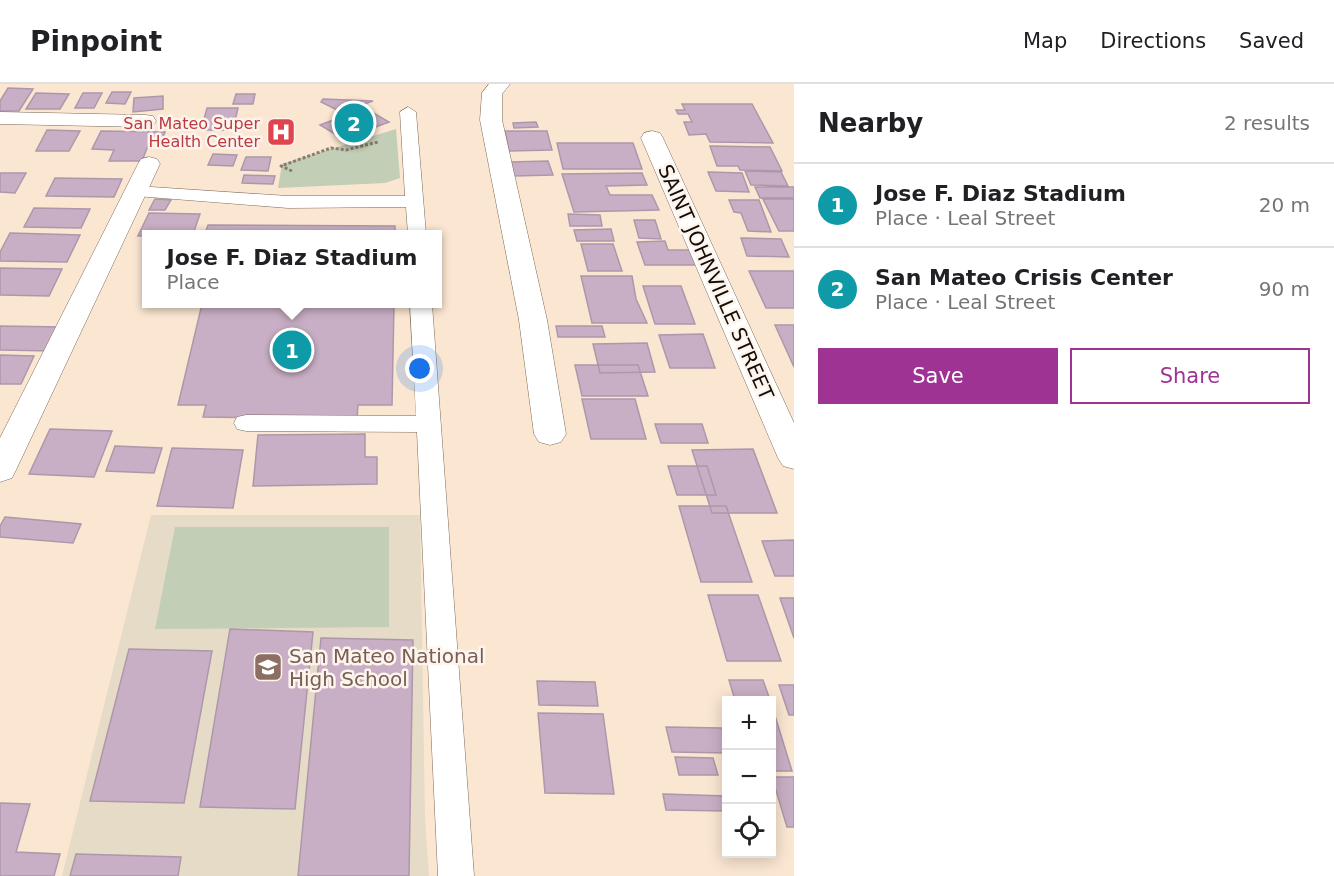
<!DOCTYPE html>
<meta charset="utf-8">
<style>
body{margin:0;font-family:"DejaVu Sans",sans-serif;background:#f6f6f6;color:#202124}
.controls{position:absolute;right:18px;bottom:18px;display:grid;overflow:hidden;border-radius:0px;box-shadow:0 3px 15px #0003}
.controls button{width:54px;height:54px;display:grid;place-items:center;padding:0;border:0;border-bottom:2px solid #e0e0e0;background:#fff;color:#202124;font:30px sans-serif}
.you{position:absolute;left:420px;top:285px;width:21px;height:21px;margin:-15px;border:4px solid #fff;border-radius:50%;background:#1a73e8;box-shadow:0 0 0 9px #1a73e833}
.badge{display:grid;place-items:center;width:39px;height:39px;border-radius:50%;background:#9f3394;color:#fff;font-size:20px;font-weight:700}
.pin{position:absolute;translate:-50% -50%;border:3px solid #fff;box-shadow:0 2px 6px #0006}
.popup{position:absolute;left:142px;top:146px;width:300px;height:78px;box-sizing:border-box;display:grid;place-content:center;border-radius:0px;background:#fff;filter:drop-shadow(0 2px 4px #0005);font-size:20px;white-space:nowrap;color:#757577}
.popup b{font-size:22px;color:#202124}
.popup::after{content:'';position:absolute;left:50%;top:100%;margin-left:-12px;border:12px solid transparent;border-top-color:#fff}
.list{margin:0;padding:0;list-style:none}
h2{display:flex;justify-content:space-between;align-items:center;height:78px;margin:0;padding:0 24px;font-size:26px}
h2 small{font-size:20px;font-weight:400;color:#757577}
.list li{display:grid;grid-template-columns:39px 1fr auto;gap:18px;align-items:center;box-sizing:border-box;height:84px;padding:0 24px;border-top:2px solid #e0e0e0}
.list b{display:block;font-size:22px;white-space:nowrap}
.list p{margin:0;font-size:20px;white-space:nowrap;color:#757577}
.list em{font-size:20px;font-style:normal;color:#757577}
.actions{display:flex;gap:12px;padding:18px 24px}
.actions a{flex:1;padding:14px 0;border:2px solid #9f3394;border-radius:0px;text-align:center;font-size:21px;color:#9f3394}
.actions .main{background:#9f3394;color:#fff}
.icon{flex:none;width:33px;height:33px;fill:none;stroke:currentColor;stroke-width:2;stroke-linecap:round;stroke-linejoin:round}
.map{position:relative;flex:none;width:794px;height:792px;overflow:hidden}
header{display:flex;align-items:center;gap:36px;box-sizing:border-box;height:84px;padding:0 30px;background:#fff;border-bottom:2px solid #e0e0e0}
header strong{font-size:28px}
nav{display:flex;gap:33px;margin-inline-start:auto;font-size:21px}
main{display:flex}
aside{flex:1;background:#fff}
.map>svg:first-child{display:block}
.education{fill:#e5dbc6}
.green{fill:#c3ceb6}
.building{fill:#c9afc5;stroke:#ad98aa;stroke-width:1.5}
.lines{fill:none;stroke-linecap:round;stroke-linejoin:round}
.service-casing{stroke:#7c6b59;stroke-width:1}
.minor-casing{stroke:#7c6b59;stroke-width:1}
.path{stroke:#897c6e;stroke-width:3;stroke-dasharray:3 2;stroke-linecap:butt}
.service{fill:#fff;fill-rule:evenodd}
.minor{fill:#fff;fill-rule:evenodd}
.labels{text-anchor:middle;stroke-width:5;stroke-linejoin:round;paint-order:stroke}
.far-health-label{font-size:16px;fill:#be3a42;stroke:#fdf5ed;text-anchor:end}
.street-label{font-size:20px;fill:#130d06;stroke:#fdf5ed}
.education-label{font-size:20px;fill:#785e54;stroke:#fdf5ed;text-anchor:start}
</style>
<header>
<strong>Pinpoint</strong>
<nav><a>Map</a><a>Directions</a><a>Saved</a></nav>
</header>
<main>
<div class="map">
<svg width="794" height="792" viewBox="0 0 794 792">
<rect width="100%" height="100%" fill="#fae6d1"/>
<path class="education" d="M151 431H420L425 735 429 792H62Z"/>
<path class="green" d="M396 45 400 94 385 99 278 104 282 80Z
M175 443H389V543L155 545Z"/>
<path class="building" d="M8 4 33 5 19 27H0V17Z
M112 8H131L125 20 106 19Z
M36 9 69 10 60 25H26Z
M83 9H102L94 24H75Z
M236 10H255L253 20H233Z
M163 12V25L133 28 134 14Z
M323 15 373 17 341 28 321 18Z
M682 20H752L773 59 710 58 706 50 689 51 684 38H692L688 30H678L676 26H685Z
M207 24H238L233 46H201Z
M365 24 389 38 343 55 320 41Z
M536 38 538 43 514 44 513 39Z
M47 46 80 47 69 67H36Z
M101 47 165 48 161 59H149L142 77H109L114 66 92 65Z
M505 47H547L552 66 509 67Z
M557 59H633L642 85H563Z
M710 62 770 63 782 87 740 86 738 82H717Z
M213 70 237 71 233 82 208 81Z
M246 73H271L268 87 241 86Z
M548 77 553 91 514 92 510 78Z
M745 87 781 88 788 102 751 101Z
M708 88 742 89 749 108 716 107Z
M0 89H26L15 109 0 108Z
M642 89 647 101 606 102 610 111H652L659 126 574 128 562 90Z
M244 91 275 92 273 100 242 99Z
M55 94 122 95 114 113 46 112Z
M755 103H794V114H760Z
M155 115 171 116 165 126H149Z
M763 115H794V147H779Z
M729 116H759L771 148 748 147 741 129 734 128Z
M34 124 90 125 81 144 24 143Z
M149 129 200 130 193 150 138 152Z
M568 130 600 131 602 142H570Z
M634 136H655L661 155 639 154Z
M208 141 395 142V150H205Z
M611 145 614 157H577L574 146Z
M10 149 80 151 67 178 0 177V168Z
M741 154 781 155 789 173 747 172Z
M665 157 668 166H690L696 181H645L637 158Z
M581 160H613L622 187H588Z
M0 184 62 185 49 212 0 211Z
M749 187H794V224H766Z
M581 192H632L636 215 647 239H592Z
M643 202H681L695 240H655Z
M202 220H394L392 321H358L357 335 203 333 206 321H178Z
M775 241H794V283Z
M0 242 63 243 53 267 0 266Z
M556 242H602L605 253H558Z
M703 250 715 284H670L659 251Z
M647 259 655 288 600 289 593 260Z
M0 271 34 272 21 300H0Z
M575 281H638L648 312H582Z
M582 315H635L646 355H591Z
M655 340H702L708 359H661Z
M50 345 112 347 94 393 29 390Z
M365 350V373H377V400L253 402 258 351Z
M115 362 162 364 154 389 106 387Z
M172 364 243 366 233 424 157 422Z
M753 365 777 429H712L692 366Z
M668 382H707L716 411H677Z
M679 422H726L752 498H701Z
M5 433 81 440 73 459 0 453V442Z
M794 456V492H775L762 457Z
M708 511H758L781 577H727Z
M780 514H794V554Z
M230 545 313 548 295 725 200 723Z
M321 554 413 556 409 792H298Z
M129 565 212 567 184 719 90 717Z
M729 596H763L770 616H735Z
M537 597 595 598 598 622 539 621Z
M779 601H794V631H789Z
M772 622 792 687H772Z
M538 629 603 630 614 710 545 709Z
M666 643 722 644 726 669 672 668Z
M675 673 713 674 718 691H679Z
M772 693H794V743H787Z
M663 710 726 712V727L666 726Z
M0 719 30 720 16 768 60 770 54 792H0Z
M76 770 181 773 178 792H70Z"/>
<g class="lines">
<g class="service-casing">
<path id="service" d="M408 23 416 28 426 150H408L406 123 288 124 136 112 130 111 127 107 130 103 136 102 288 112H405L400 28Z
M410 220H432L474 792H438L417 348 246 347 237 345 234 339 237 333 246 331 416 332Z"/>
</g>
<g class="minor-casing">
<path id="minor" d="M489 0H510L502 10V36L547 236 566 350 561 358 550 361 539 358 534 350 519 236 480 36 482 9Z
M0 28 145 31 153 32 156 37 153 42 145 43 0 40Z
M652 47 660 49 663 54 794 339V385L783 382 778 374 641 54 644 49Z
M149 73 157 75 160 80 16 386 12 394 0 398V354L138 80 141 75Z"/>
</g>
<path class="path" d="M292 87 281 82 331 64 346 66 378 58"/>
<use href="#service" class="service"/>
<use href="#minor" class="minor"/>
</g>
<defs>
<g id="hospital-square" transform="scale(1.5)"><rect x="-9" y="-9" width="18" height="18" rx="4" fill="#e0444e" stroke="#fdf5ed"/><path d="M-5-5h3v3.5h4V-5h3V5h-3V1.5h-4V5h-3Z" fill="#fff"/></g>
<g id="school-square" transform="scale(1.5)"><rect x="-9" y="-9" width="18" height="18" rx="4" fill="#8d6e63" stroke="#fdf5ed"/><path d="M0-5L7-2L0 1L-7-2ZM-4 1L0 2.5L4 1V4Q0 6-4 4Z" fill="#fff"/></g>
</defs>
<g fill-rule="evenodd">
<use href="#hospital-square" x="281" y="48"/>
<use href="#school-square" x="268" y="583"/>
</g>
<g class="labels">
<g class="far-health-label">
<text x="260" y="45">San Mateo Super<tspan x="260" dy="18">Health Center</tspan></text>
</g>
<g class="street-label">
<text transform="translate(716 198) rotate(66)" y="7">SAINT JOHNVILLE STREET</text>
</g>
<g class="education-label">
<text x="289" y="579">San Mateo National<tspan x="289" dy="23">High School</tspan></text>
</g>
</g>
</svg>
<div class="controls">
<button>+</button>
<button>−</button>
<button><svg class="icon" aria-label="locate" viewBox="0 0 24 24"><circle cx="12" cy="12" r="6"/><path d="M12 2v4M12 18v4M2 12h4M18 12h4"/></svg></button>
</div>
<div class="you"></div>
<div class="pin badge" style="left:292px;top:266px;background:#0f9aa8">1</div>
<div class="popup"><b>Jose F. Diaz Stadium</b>Place</div>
<div class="pin badge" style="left:354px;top:39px;background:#0f9aa8">2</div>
</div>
<aside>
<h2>Nearby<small>2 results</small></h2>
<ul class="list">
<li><span class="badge" style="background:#0f9aa8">1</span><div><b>Jose F. Diaz Stadium</b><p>Place · Leal Street</p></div><em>20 m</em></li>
<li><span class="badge" style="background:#0f9aa8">2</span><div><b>San Mateo Crisis Center</b><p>Place · Leal Street</p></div><em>90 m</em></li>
</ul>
<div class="actions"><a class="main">Save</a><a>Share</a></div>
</aside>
</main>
